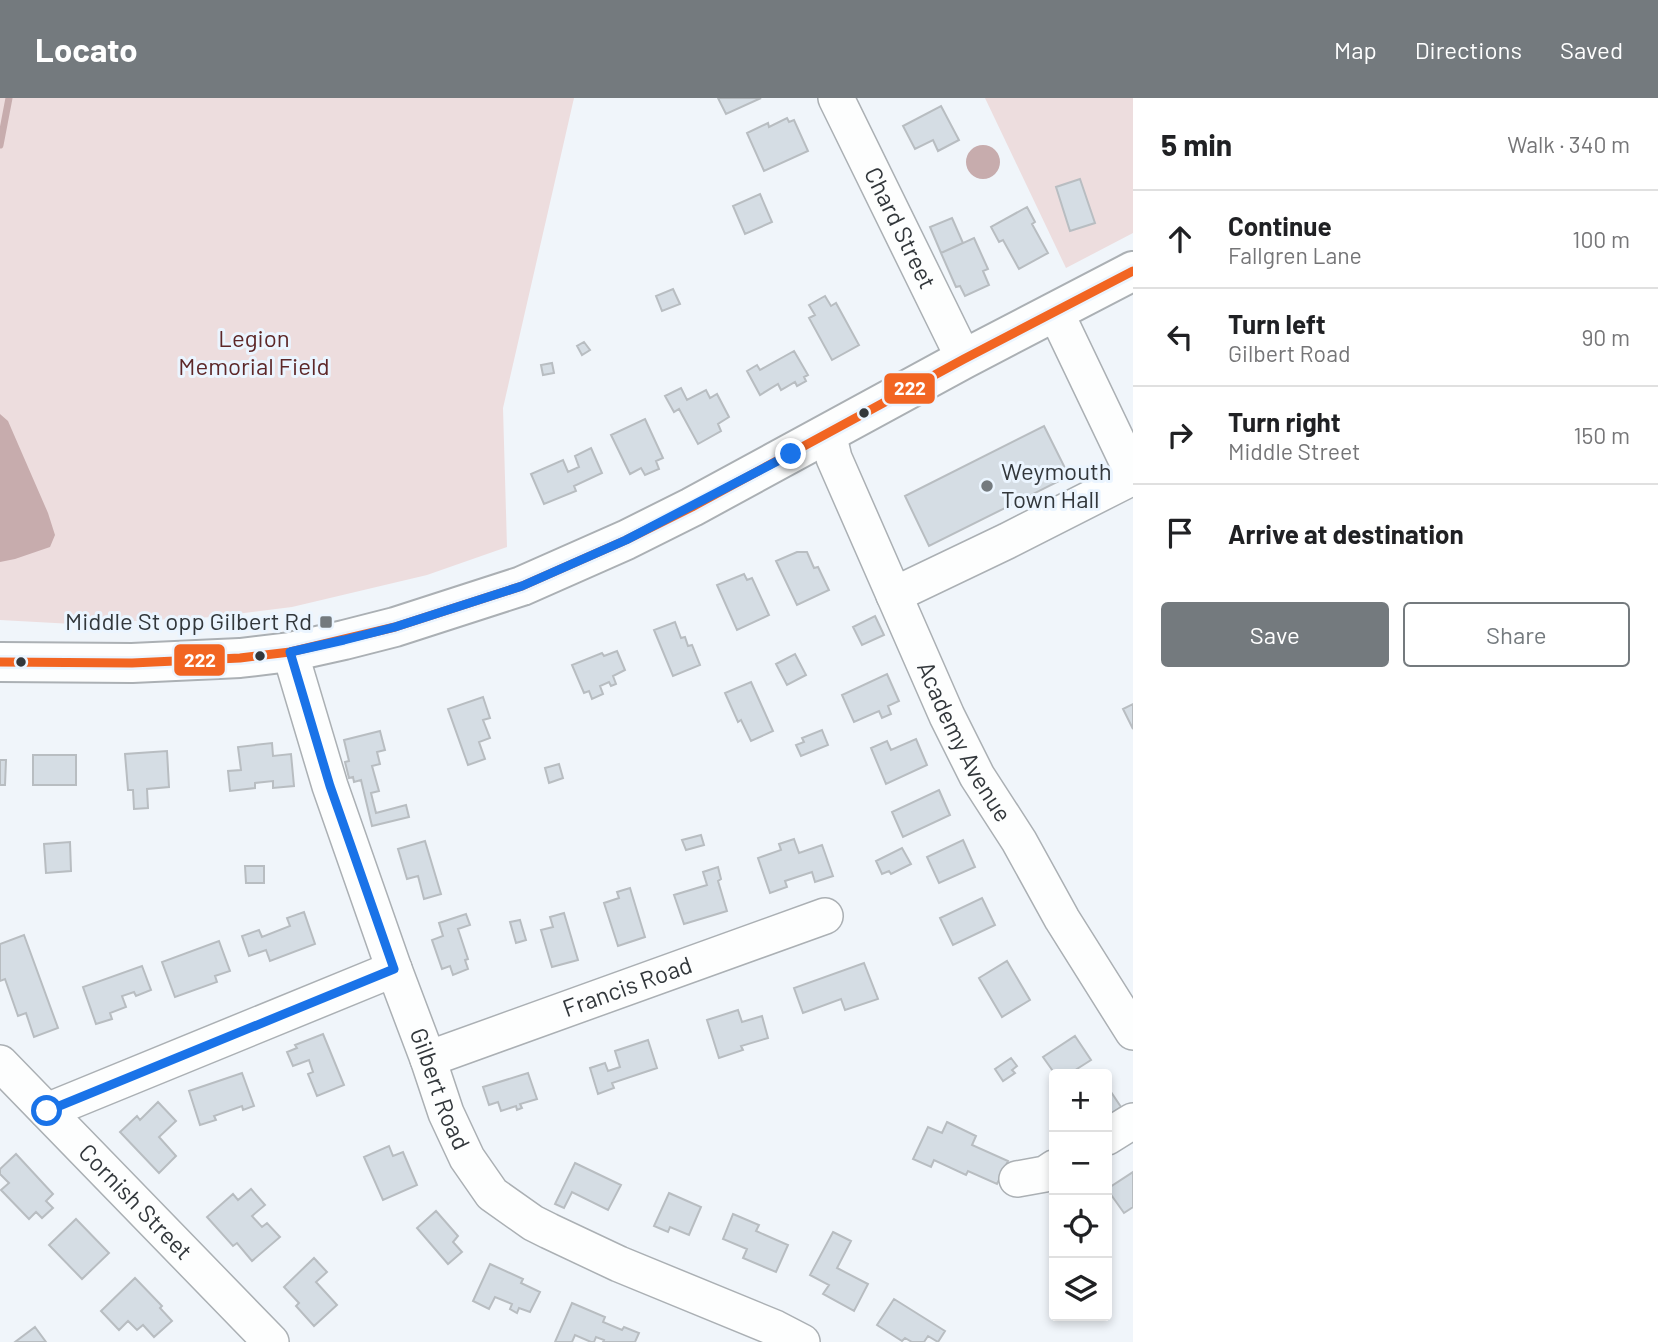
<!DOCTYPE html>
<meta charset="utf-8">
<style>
body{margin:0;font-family:Barlow,sans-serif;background:#f6f6f6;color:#202124}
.controls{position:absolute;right:21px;bottom:21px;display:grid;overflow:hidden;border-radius:7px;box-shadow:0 4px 10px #0003}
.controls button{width:63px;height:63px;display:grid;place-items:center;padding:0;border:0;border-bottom:2px solid #e0e0e0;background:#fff;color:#202124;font:35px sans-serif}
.stop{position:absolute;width:21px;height:21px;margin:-16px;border:5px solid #1a73e8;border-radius:50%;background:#fff}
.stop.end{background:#1a73e8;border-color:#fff;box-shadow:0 2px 7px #0008}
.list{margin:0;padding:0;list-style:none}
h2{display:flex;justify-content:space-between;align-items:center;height:91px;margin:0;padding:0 28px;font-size:30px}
h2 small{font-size:23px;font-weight:400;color:#757577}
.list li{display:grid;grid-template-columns:46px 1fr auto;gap:21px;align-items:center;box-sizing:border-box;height:98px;padding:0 28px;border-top:2px solid #e0e0e0}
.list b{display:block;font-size:26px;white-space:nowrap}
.list p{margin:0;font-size:23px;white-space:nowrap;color:#757577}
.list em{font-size:23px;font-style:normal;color:#757577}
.actions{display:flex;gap:14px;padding:21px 28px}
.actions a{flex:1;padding:16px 0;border:2px solid #747a7e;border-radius:7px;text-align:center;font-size:24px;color:#747a7e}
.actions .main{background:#747a7e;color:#fff}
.icon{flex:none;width:38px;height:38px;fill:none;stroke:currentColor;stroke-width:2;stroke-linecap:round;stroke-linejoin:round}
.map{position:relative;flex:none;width:1133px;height:1244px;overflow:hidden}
header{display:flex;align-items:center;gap:42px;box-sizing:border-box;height:98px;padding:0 35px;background:#747a7e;color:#fff}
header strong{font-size:33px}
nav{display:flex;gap:38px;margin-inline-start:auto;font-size:24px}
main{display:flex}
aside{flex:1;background:#fff}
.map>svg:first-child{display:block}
.green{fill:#edddde}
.water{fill:#c7acad}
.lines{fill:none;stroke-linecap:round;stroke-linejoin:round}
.stream{stroke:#c7acad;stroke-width:7}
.building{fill:#d5dde4;stroke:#b8bdc1;stroke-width:2}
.minor-casing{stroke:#abb0b4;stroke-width:38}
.major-casing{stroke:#abb0b4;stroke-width:42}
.minor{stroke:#fdfefe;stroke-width:35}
.major{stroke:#fdfefe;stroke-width:38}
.bus-1-casing{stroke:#ebf5ff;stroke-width:14}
.bus-1{stroke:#f26522;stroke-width:9}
.route{stroke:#1a73e8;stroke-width:9}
.bus-dot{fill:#32373b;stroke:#ebf5ff;stroke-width:2.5}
.poi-dot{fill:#747a7e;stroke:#ebf5ff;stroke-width:2.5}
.labels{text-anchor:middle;stroke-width:6;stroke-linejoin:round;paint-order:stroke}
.street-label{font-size:24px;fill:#32373b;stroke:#ebf5ff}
.park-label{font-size:24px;fill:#5d2728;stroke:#ebf5ff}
.poi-label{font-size:24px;fill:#32373b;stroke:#ebf5ff;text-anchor:start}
.line-badge{stroke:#ebf5ff;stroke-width:2.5}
.badge-label{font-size:19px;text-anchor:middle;font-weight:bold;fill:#fff}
</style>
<header>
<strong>Locato</strong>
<nav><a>Map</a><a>Directions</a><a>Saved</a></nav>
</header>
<main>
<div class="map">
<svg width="1133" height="1244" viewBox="0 0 1133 1244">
<rect width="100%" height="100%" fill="#f0f5fa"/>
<path class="green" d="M0 0H574L503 310 507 449 427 477 292 509 213 519 73 526 0 522Z
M985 0H1133V135L1066 170Z"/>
<path class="water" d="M966 64a17 17 0 1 1 34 0a17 17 0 1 1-34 0Z
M0 316 8 323 48 415 55 437 50 449 15 461 0 464Z"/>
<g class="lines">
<path class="stream" d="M0 47 9 0"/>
</g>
<path class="building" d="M718 0H761L726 16Z
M941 8 959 42 938 53 933 42 915 51 903 28Z
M787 20 789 24 794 22 808 53 764 73 747 35 768 25 769 29Z
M1080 81 1095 125 1070 133 1056 89Z
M760 96 772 124 745 136 733 108Z
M1027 109 1035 124 1032 126 1048 155 1019 171 1003 142 999 144 991 129Z
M952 120 963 145 941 155 930 129Z
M974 140 988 171 983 173 989 187 965 198 960 188 956 189 941 155Z
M673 191 680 206 662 213 656 198Z
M825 198 831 208 836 205 859 247 832 262 809 220 815 217 809 207Z
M584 244 590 252 582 257 577 248Z
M794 253 808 277 804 279 806 283 797 288 795 284 781 292 778 286 760 297 747 273 757 267 760 272Z
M552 265 554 275 543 277 541 267Z
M681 290 687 302 706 292 710 300 717 296 729 319 718 326 721 333 698 346 679 311 674 314 665 298Z
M645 321 663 360 656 363 659 371 645 377 641 370 630 376 611 337Z
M1044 328 1069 378 929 448 905 398Z
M591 350 602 375 574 388 576 393 544 406 531 376 563 362 568 374 579 369 575 358Z
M797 454H807L814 470 818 469 829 492 797 507 776 463Z
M744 476 747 482 752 480 769 517 737 532 717 487Z
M875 518 884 537 862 547 853 529Z
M675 524 681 540 685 539 688 548 692 547 700 567 673 578 654 532Z
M617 553 625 572 613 578 616 586 611 588 609 584 600 588 603 596 592 601 589 593 584 595 572 567 602 555 604 558Z
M795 556 806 577 787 587 776 566Z
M887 576 899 603 888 608 891 616 882 620 879 613 854 624 842 597Z
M751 584 773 633 751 643 741 622 738 624 725 595Z
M483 599 490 620 483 622 490 640 479 644 485 661 468 667 448 611Z
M1133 606V631L1123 611Z
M822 632 828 647 801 658 796 647 804 644 802 640Z
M380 633 385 652 377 654 380 666 372 668 379 693 371 695 376 715 406 707 409 719 372 728 361 682 354 684 353 679 349 680 345 664 349 663 344 642Z
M916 641 927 667 886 686 871 650 887 643 891 652Z
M272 645 273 658 291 656 294 688 273 690V683L255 685V690L230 693 228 673 241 672 238 649Z
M167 653 169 689 147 691 148 710 134 711 133 692H128L125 656Z
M33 657H76V687H33Z
M0 662H6L5 687H0Z
M559 666 563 680 549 685 545 670Z
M939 692 950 717 903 739 892 714Z
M701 737 704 747 686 752 682 742Z
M794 741 799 755 822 747 833 778 815 784 812 774 785 783 787 789 770 795 758 760 781 752 779 746Z
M963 742 975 769 939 785 927 759Z
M425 743 441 796 424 801 418 778 407 781 398 751Z
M70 744 71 773 46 775 44 746Z
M902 750 911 766 891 776 889 773 882 776 876 763Z
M245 768H264V785H246Z
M718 769 721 781 718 783 727 813 684 826 674 797 707 787 703 774Z
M630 790 645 839 618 848 604 805 619 800 617 794Z
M982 800 995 827 953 847 940 820Z
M304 814 315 846 270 863 266 852 249 858 242 838 259 832 262 839 290 828 287 820Z
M564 815 578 862 552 869 541 832 553 829 550 819Z
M466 816 470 827 458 831 468 861 465 862 468 871 453 877 450 868 442 871 432 842 443 838 439 825Z
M520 822 526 842 516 845 510 824Z
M24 837 58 930 34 939 26 915 18 918 5 881 0 883V846Z
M219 843 230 873 215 878 217 884 175 899 162 864Z
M1007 863 1030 902 1002 919 979 880Z
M864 865 878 901 845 912 841 901 803 915 794 890Z
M142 868 151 892 136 898 134 894 122 898 126 909 110 915 112 921 96 926 83 889Z
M738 912 742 924 762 918 768 940 741 948 743 952 719 960 707 922Z
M323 936 344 987 317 998 308 976 313 974 309 962 293 968 287 954 297 950 295 947Z
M1075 938 1091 962 1069 976H1055L1043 959Z
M648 942 657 970 612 985 614 990 598 996 590 970 605 965 608 973 620 969 615 953Z
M1011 960 1017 968 1012 972 1015 975 1003 983 995 971Z
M242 975 254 1008 243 1012 242 1008 214 1018 216 1022 200 1027 189 993Z
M528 975 537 1001 520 1006 522 1010 517 1012 516 1008 501 1013 498 1004 489 1007 483 989Z
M1107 988 1121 1009 1107 1018Z
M158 1004 176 1023 159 1039 176 1058 159 1075 120 1034 137 1018 140 1022Z
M947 1024 976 1038 972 1047 1008 1063 997 1086 968 1073 966 1077 934 1062 931 1069 913 1061 928 1029 942 1035Z
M389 1048 393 1058 403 1054 417 1087 383 1102 364 1059Z
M16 1056 53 1096 46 1103 53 1110 42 1120 36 1114 29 1121 1 1092 9 1085 0 1076V1071Z
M575 1065 621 1087 608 1112 572 1094 564 1110 555 1106Z
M1133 1074V1109L1124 1115 1107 1091Z
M251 1091 265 1107 252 1118 262 1129 267 1125 280 1139 252 1163 237 1145 233 1148 207 1119 233 1096 238 1102Z
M669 1095 701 1109 689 1137 670 1129 668 1134 654 1128Z
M436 1113 458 1138 453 1144 462 1154 448 1166 417 1130Z
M733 1116 759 1127 756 1133 788 1147 776 1174 743 1160 747 1151 723 1141Z
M76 1121 109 1155 82 1181 49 1147Z
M833 1134 851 1143 837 1170 868 1186 854 1213 823 1196 829 1187 810 1177Z
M314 1160 327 1174 316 1184 337 1207 314 1228 296 1208 299 1205 284 1189Z
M490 1166 523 1181 521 1185 540 1194 530 1214 519 1210 517 1215 510 1211 512 1206 495 1199 489 1211 473 1203Z
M135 1180 162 1208 160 1210 172 1223 154 1239 143 1227 137 1232 128 1223 119 1232 101 1213Z
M894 1201 945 1233 938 1244 928 1238 924 1244H912L905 1240 902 1243 877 1227Z
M572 1205 605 1219 603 1224 622 1232 624 1229 639 1235 635 1244H603L604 1242 596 1239 594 1244H591L575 1237 572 1244H555Z
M35 1229 46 1244H15Z"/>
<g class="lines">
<g class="minor-casing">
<g id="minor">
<path id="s1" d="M836 0 964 261"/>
<path d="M1055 213 1133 376"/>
<path id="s2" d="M828 335 834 360 947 618 977 678 1019 743 1062 821 1133 934"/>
<path d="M894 497 1007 443 1133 379"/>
<path id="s3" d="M290 554 330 688 394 871 428 961 446 1015 467 1060 492 1096 533 1125 549 1133 619 1166 775 1230 802 1244"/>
<path id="s4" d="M428 961 825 818"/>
<path id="s5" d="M0 965 271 1244"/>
<path d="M47 1013 394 871"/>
<path d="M1107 1039 1133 1023"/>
<path d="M1017 1081 1045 1076 1054 1070"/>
</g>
</g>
<g class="major-casing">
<path id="major" d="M0 564 132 565 240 560 290 554 344 542 395 529 522 488 626 442 692 409 964 261 1133 173"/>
</g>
<use href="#minor" class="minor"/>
<use href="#major" class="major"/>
<g class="bus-1-casing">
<path id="bus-1" d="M0 564 132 565 240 560 290 554 395 529 522 488 626 442 692 409 964 261 1133 173"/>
</g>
<use href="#bus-1" class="bus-1"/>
</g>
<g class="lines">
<path class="route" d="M47 1013 394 871 330 688 290 554 344 542 395 529 522 488 626 442 791 356"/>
</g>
<g class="bus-dot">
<circle cx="864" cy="315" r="6"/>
<circle cx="260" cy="558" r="6"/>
<circle cx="21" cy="564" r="6"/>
</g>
<g class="poi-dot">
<circle cx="987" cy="388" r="7"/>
<rect x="319" y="517" width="14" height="14" rx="3.5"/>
</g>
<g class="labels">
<g class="street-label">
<text dy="8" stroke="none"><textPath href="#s1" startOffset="145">Chard Street</textPath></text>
<text dy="8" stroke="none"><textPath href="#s2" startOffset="338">Academy Avenue</textPath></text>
<text dy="8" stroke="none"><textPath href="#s4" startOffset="212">Francis Road</textPath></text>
<text dy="8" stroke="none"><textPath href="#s3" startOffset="462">Gilbert Road</textPath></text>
<text dy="8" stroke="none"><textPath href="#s5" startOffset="194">Cornish Street</textPath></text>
</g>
<g class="park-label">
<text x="254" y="249">Legion<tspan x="254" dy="28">Memorial Field</tspan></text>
</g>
<g class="poi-label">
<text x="1001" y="382">Weymouth<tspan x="1001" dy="28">Town Hall</tspan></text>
<text x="312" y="532" text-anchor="end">Middle St opp Gilbert Rd</text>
</g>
</g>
<g class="line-badge">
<rect x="883" y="274" width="53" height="33" rx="7" fill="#f26522"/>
<rect x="173" y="545" width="53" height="34" rx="7" fill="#f26522"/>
</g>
<g class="badge-label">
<text x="910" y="297">222</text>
<text x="200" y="569">222</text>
</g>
</svg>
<div class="controls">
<button>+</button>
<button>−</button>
<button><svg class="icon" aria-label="locate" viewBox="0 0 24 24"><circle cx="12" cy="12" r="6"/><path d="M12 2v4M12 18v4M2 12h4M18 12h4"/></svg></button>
<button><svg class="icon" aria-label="layers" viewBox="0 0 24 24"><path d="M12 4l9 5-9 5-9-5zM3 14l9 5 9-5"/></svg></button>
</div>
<div class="stop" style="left:47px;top:1013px"></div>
<div class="stop end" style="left:791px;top:356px"></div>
</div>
<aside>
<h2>5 min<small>Walk · 340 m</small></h2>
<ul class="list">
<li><svg class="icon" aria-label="ahead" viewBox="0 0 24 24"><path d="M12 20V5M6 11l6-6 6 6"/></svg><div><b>Continue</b><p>Fallgren Lane</p></div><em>100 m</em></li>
<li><svg class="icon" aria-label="left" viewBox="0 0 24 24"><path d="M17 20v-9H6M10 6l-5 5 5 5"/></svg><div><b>Turn left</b><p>Gilbert Road</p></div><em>90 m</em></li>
<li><svg class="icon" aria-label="right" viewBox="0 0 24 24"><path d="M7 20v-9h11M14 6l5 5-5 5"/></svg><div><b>Turn right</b><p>Middle Street</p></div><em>150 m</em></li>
<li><svg class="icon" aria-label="arrive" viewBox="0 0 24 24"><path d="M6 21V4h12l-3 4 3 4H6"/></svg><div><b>Arrive at destination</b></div></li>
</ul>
<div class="actions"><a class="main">Save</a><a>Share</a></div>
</aside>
</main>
